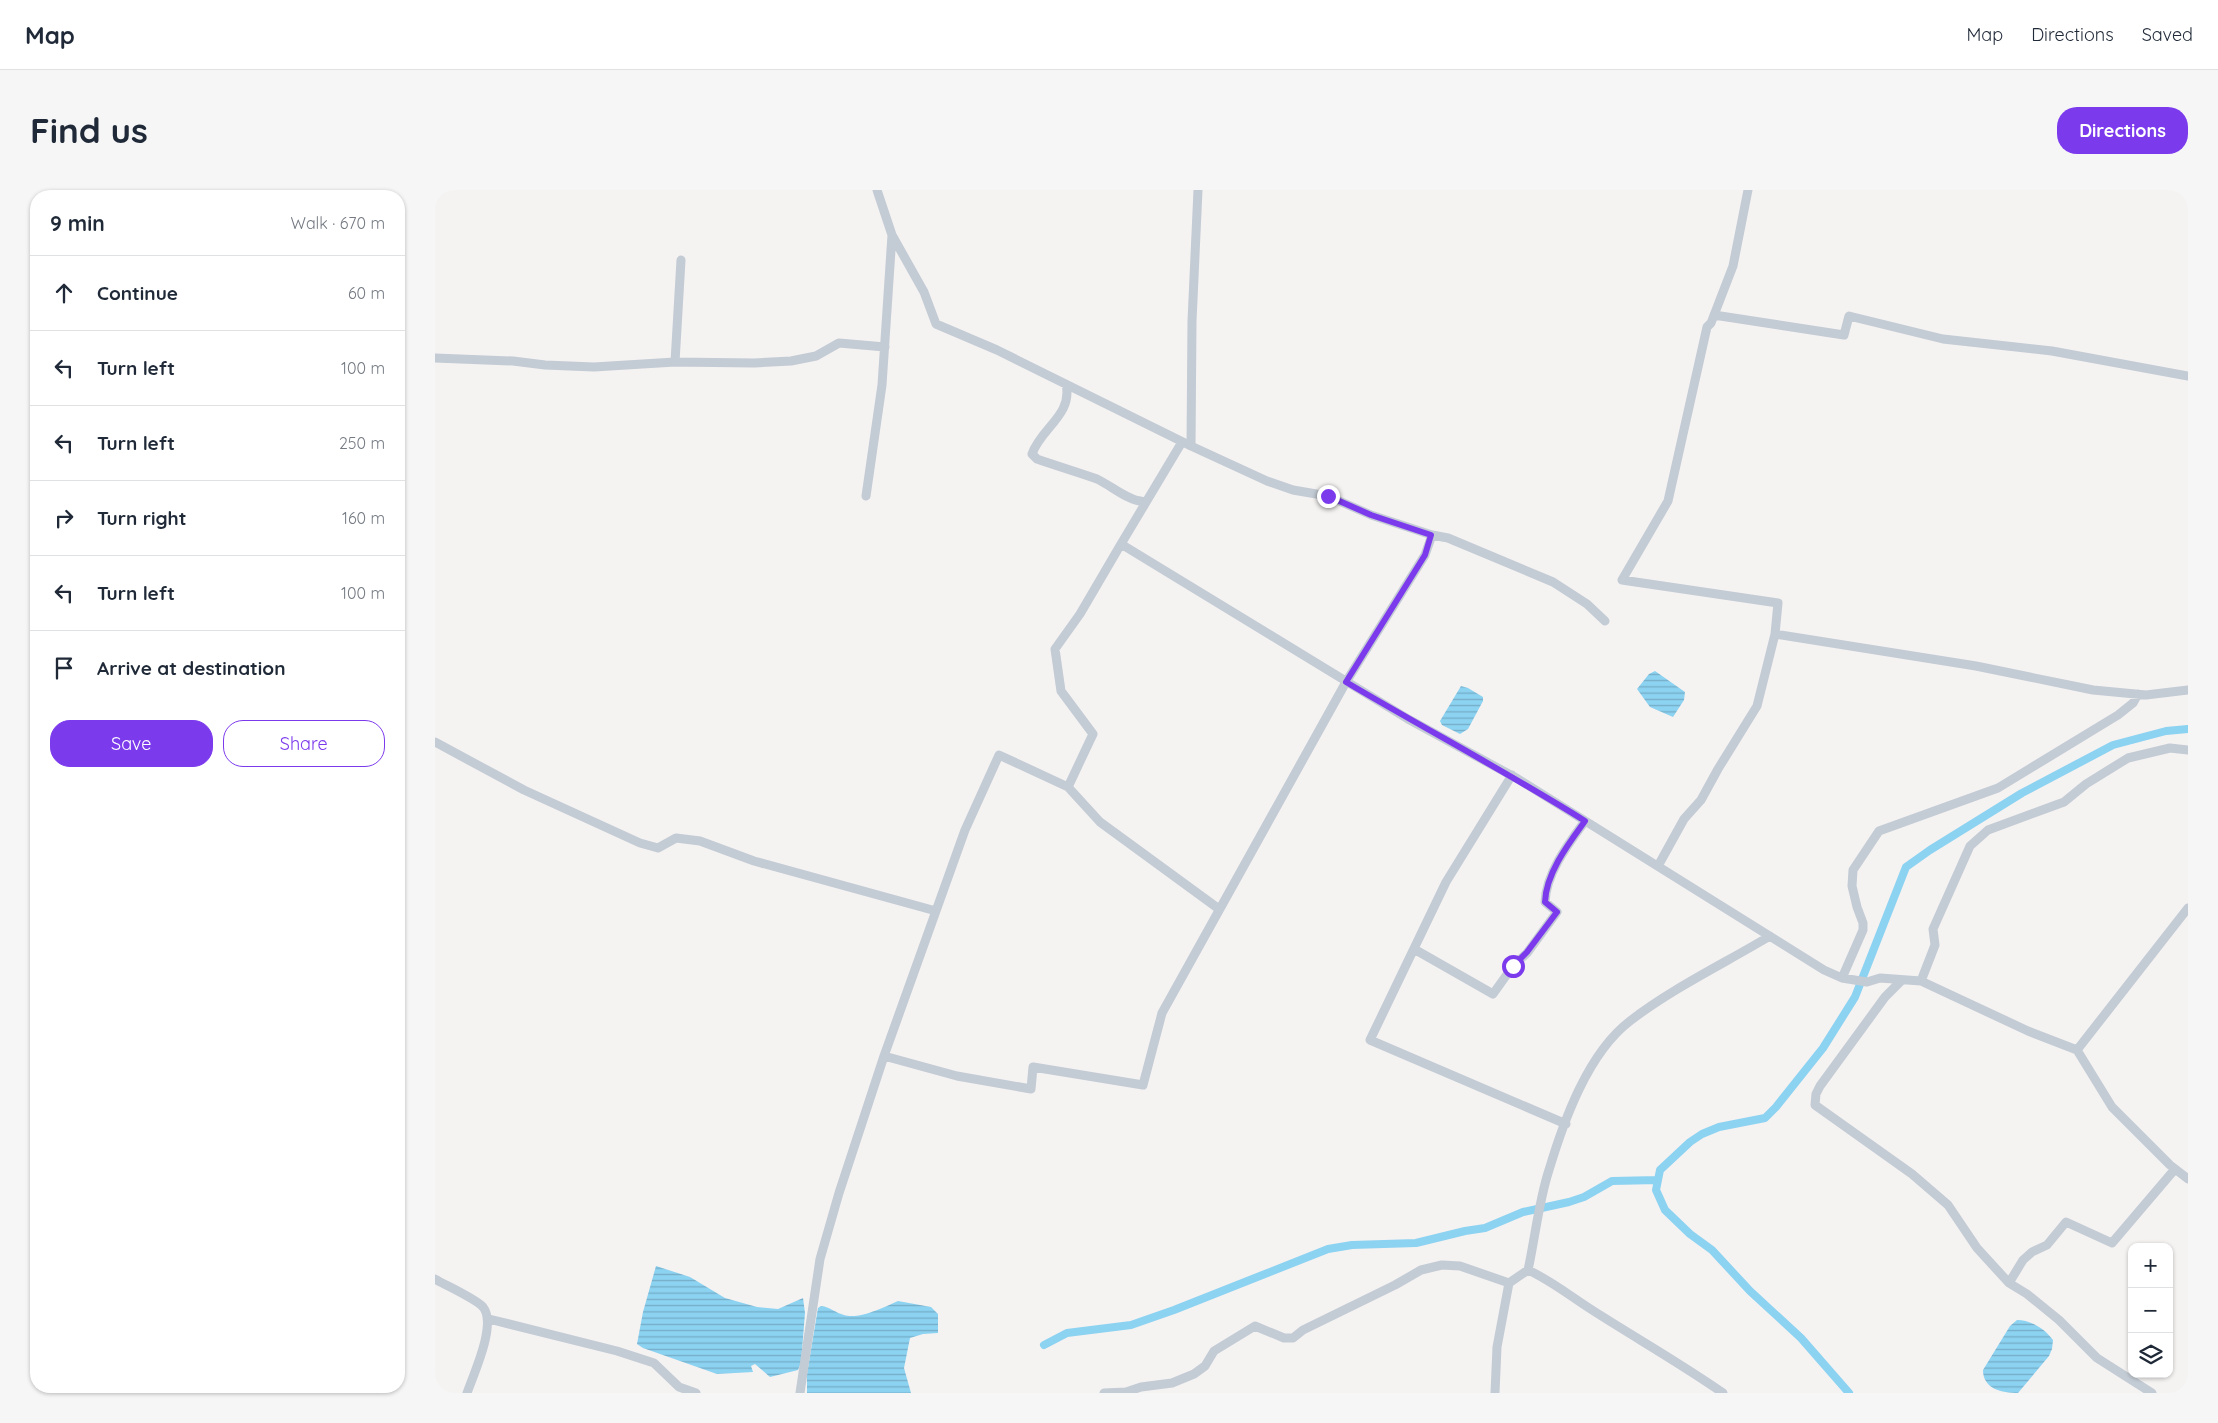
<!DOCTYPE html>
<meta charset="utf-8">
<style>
body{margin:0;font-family:Quicksand,sans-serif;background:#f6f6f7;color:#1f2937}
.controls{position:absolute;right:15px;bottom:15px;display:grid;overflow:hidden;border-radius:10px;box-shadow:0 1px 4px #0004}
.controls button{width:45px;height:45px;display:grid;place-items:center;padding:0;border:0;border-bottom:1px solid #e0e1e3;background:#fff;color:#1f2937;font:25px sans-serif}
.stop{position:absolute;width:15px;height:15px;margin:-11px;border:4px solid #7c3aed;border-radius:50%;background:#fff}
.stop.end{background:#7c3aed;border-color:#fff;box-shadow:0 1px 5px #0008}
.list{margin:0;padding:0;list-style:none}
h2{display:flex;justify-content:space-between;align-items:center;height:65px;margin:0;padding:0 20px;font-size:21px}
h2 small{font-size:16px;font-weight:400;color:#747a83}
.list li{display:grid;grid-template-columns:32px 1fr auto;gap:15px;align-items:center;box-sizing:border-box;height:75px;padding:0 20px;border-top:1px solid #e0e1e3}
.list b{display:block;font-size:19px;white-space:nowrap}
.list em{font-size:16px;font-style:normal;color:#747a83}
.actions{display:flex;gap:10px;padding:15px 20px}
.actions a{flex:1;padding:11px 0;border:1px solid #7c3aed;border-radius:20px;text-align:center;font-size:18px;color:#7c3aed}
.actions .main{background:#7c3aed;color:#fff}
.icon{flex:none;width:28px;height:28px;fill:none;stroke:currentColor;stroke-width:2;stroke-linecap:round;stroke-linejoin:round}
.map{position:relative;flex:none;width:1753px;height:1203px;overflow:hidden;border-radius:20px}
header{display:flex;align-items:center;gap:30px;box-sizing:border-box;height:70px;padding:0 25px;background:#fff;border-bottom:1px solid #e0e1e3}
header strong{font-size:24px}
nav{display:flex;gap:28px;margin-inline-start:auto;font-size:18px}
.intro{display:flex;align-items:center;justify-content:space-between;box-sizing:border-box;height:120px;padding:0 30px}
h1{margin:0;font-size:35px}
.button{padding:12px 22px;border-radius:20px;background:#7c3aed;color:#fff;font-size:18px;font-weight:700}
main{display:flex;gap:30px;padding:0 30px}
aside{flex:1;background:#fff;border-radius:20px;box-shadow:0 1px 4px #0004}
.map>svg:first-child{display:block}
.water{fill:url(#water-rules)}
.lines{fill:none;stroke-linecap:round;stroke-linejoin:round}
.canal{stroke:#8cd2f1;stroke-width:8}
.minor{stroke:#c3cbd4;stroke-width:9}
.route{stroke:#7c3aed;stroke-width:6}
</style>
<header>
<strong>Map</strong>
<nav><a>Map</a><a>Directions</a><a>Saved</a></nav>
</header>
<div class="intro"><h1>Find us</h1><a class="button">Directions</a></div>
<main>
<aside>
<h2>9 min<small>Walk · 670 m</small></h2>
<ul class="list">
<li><svg class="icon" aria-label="ahead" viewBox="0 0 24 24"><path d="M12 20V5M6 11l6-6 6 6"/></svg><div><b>Continue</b></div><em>60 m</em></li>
<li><svg class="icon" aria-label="left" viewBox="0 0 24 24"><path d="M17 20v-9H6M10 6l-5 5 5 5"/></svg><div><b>Turn left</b></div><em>100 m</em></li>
<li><svg class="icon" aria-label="left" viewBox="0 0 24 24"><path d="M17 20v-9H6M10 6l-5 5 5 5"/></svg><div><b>Turn left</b></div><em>250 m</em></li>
<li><svg class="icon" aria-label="right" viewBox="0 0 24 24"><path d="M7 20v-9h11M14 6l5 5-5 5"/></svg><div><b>Turn right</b></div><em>160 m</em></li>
<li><svg class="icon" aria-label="left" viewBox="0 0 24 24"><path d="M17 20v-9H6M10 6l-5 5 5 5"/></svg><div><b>Turn left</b></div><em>100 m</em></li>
<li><svg class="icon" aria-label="arrive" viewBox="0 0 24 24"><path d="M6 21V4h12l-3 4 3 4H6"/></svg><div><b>Arrive at destination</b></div></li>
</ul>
<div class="actions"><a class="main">Save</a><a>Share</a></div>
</aside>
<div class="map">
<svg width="1753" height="1203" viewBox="0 0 1753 1203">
<defs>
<pattern id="water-rules" width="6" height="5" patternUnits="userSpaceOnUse" patternTransform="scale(1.25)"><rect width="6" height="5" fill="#8cd2f1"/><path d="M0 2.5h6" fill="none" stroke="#74adc7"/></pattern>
</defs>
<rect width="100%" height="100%" fill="#f5f2f2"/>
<path class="water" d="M1220 481 1250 502 1249 510 1238 527 1215 517 1202 499 1214 484Z
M1026 496 1033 498 1048 507V511L1033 539 1025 544 1007 535 1005 531Z
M221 1076 255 1087 290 1108 322 1117 343 1119 368 1108 370 1123 366 1173 363 1180 335 1187 320 1174 316 1176 318 1182 282 1184 208 1158 202 1154 208 1122Z
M463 1111 496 1117 503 1124V1143L488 1144 475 1148 469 1178 476 1203H372V1184L383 1118 386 1116C395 1117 401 1123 409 1125 423 1130 450 1117 463 1111Z
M1582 1130C1596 1130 1610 1139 1618 1150L1617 1159 1614 1166 1583 1203C1567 1203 1548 1199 1548 1180L1575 1136Z"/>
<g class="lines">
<path class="canal" d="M609 1155 632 1143 696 1135 739 1120 893 1059 917 1055 981 1053 1030 1041 1050 1038 1088 1022 1134 1012 1149 1007 1177 991 1223 990
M1414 1203 1366 1148 1315 1101 1277 1060 1255 1044 1230 1020 1221 1000 1225 980 1255 952 1267 944 1284 937 1330 928 1341 917 1388 858 1420 807 1471 677 1495 660 1587 603 1678 555 1731 541 1753 539"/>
<path class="minor" d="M442 0 457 45 489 102 501 134 562 160 756 256 832 291 858 300 893 306 936 325 997 345 990 365 911 492 727 823 708 895 598 877 596 899 522 886 449 866
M1313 0 1298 76 1276 133 1272 137 1233 311 1187 390 1343 413 1340 444 1541 476 1658 500 1711 505 1753 500
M1279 125 1409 145 1414 126 1508 149 1617 161 1753 186
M0 168 78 171 110 175 159 177 240 172 246 70
M240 172 319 173 356 171 381 166 404 153 450 157
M631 194C638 225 606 238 597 264L602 269C622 276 642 282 662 289 675 295 694 311 706 311L709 316
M756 256 757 131 763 0
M431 306 447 195 457 45
M997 345 1013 348 1118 392 1152 414 1170 431
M686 354 747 252
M0 552 89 600 205 653 223 658 241 648 265 651 319 671 501 721
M1077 585 1011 692 935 850 1131 934
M633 597 665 632 784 719
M1223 676 1249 629 1266 610 1283 579 1322 516 1340 444
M979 759 1058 804 1078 776 1092 763 1122 722 1110 712C1111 683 1134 653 1150 631
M1407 788 1428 740V733L1422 717 1417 696 1418 680 1444 641 1563 598 1683 525 1698 513 1703 504
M1467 790 1450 807 1385 896 1381 904 1380 915 1477 984 1513 1015 1542 1058 1574 1093 1592 1104 1624 1130 1662 1168 1717 1203
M1486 791 1500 755 1498 739 1535 656 1553 640 1629 612 1651 594 1693 568 1735 558 1753 560
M1642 860 1753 718
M1093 1080C1100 1048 1104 1010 1114 980 1129 930 1153 863 1195 831 1236 799 1290 773 1335 746
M0 1089C10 1095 41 1109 48 1117 62 1134 39 1183 32 1203
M1574 1093 1588 1070 1597 1062 1612 1055 1631 1032 1677 1053 1740 979
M54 1129 182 1161 219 1173 244 1197 261 1203
M365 1203 385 1069 404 1003 449 866 530 640 564 565 633 597 658 544 626 501 620 459 645 424 686 354 973 529 1083 589 1389 780 1407 788 1432 792 1445 788 1486 791 1593 841 1642 860 1677 917 1735 975 1753 989
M669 1203 691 1202 706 1197 737 1193 759 1184 770 1176 779 1161 820 1136 849 1148H858L868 1140 960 1095 986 1080 1007 1075 1025 1076 1074 1093
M1060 1203 1062 1157 1074 1093 1093 1080C1119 1092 1140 1110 1165 1125 1206 1151 1248 1175 1288 1203"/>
</g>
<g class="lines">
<path class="route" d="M893 306 936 325 996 345 990 365 911 492C990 539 1072 582 1150 631 1134 653 1111 683 1110 712L1122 722 1092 762 1078 776"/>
</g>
</svg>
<div class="controls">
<button>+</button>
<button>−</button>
<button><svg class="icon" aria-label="layers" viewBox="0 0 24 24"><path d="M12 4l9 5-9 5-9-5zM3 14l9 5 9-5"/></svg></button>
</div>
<div class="stop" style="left:1078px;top:776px"></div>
<div class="stop end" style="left:893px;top:306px"></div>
</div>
</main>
